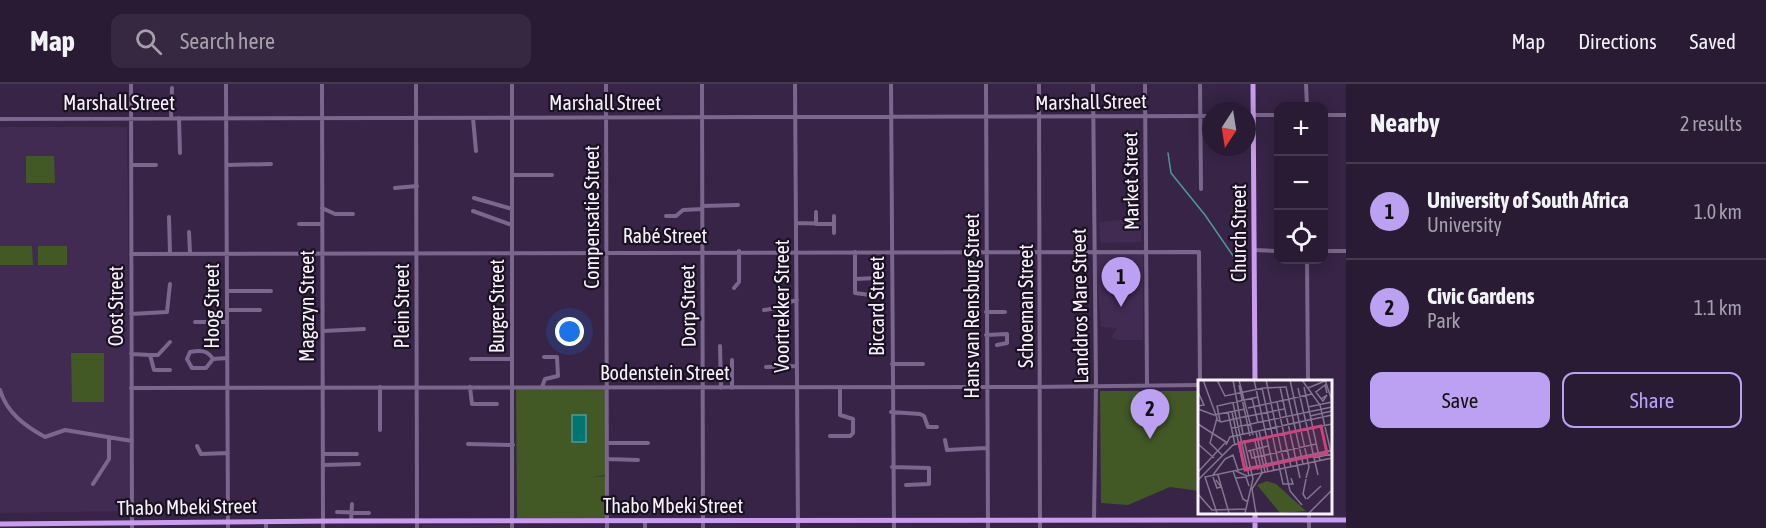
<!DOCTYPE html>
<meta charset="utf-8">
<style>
body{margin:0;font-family:"Asap Condensed",sans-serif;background:#352840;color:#f1f3f6}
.controls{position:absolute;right:18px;top:18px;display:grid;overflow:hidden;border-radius:12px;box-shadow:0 3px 15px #0003}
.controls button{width:54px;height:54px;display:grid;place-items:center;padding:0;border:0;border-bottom:2px solid #45394f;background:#291b34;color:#f1f3f6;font:30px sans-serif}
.compass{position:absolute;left:1202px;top:18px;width:54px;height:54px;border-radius:50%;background:#291b34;box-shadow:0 3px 15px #0003;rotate:192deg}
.you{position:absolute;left:570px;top:248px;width:21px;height:21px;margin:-15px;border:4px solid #fff;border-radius:50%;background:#1a73e8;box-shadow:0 0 0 9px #1a73e833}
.badge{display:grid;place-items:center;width:39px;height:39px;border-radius:50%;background:#bca0f2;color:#111;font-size:20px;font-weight:700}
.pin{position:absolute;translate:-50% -50px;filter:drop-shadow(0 2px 3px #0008)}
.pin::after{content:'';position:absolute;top:32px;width:21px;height:18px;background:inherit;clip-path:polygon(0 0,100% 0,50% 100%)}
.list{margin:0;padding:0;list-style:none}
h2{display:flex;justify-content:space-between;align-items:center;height:78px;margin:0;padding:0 24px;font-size:26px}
h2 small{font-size:20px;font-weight:400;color:#a5a1ac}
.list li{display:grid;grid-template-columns:39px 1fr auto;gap:18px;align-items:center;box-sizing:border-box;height:96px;padding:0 24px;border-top:2px solid #45394f}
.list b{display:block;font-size:22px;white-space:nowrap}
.list p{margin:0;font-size:20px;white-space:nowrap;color:#a5a1ac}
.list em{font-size:20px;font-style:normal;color:#a5a1ac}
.actions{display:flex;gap:12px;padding:18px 24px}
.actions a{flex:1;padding:14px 0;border:2px solid #bca0f2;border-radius:12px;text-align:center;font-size:21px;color:#bca0f2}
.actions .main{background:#bca0f2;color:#111}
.icon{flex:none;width:33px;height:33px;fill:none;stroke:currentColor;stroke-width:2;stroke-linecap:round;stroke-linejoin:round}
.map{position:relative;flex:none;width:1346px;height:444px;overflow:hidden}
header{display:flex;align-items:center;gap:36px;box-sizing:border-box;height:84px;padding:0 30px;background:#291b34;border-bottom:2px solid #45394f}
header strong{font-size:28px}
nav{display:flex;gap:33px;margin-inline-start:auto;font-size:21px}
.search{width:420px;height:54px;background:#352840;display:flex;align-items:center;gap:15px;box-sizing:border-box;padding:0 21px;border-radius:12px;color:#a5a1ac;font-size:22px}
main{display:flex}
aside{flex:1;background:#291b34}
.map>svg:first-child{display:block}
.built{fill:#412b53}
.green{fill:#425825}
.water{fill:#01756f;stroke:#4b9a9a;stroke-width:1.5}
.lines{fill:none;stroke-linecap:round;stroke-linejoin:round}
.stream{stroke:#4b9a9a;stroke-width:1.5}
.minor{stroke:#7b668e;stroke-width:4}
.major{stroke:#c99cef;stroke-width:5}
.labels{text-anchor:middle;stroke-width:4.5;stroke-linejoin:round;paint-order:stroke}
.street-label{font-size:20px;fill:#f8f1fe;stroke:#1a1221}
.inset-road{fill:none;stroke:#847690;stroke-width:1.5}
.view{fill:#cd437c;fill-opacity:0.15;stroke:#cd437c;stroke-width:3}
.inset-edge{fill:none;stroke:#f8f1fe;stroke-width:3}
</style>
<header>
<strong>Map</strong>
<div class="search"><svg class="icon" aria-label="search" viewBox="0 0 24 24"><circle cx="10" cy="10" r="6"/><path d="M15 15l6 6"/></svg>Search here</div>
<nav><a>Map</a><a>Directions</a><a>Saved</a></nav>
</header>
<main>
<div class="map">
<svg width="1346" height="444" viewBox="0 0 1346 444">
<rect width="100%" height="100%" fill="#372446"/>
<path class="built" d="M0 43H127L131 427 0 429Z
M1119 136 1141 137V158L1100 159 1099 138Z
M1095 170H1143V256H1117L1111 253 1117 244 1101 243Z
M422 441H510V444H422Z"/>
<path class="green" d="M26 72H54L55 99H26Z
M0 162H32L33 181H0Z
M38 162H67V181H38Z
M71 269H104V318H72Z
M516 305H605L606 391 593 393 606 392 607 434H517Z
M1100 307H1199V407L1170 403 1128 421 1101 419Z"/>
<path class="water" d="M572 331H586V358H572Z"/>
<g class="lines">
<path class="stream" d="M1168 69 1171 89 1205 131 1238 179"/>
<path class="minor" d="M131 0 132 444
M226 0 228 444
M322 0 323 444
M416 0 417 444
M512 0V444
M606 0 607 444
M702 0 703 444
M795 0 798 444
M891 0 894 444
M986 0 988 444
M1039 0 1040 444
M1093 0 1096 301 1094 436
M1145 0 1147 301
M1200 0 1201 105
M1306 0 1307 22
M1247 31H1278
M1324 31H1346
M171 34 172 4
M179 34 180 69
M473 34 476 67
M0 35 1211 32
M131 81H156
M227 81 271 80
M512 91H552
M395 104 417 102
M474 114 512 125
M702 122 738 121
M322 124 335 130H353
M473 127 512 141
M666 132H676L683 126 702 125
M169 133 170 169
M797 139 834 140V132
M299 140H322
M816 140V128
M189 148 190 169
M834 149V140
M1254 166 1278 167
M1324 167H1346
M855 168V209L870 211
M131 170 1199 168 1200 297
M1307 176 1308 297
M855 195 876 194
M734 204 739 198V167
M227 207H271
M227 226H260
M764 226C777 225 784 219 797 216
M986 228H1005
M131 230 167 228 170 200
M195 238H227
M323 247 364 245
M986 251 1007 250V259L997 261
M720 262 721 304
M131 270 150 271 154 286H170
M150 271H158L170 258
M213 275C207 266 201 266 190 268L187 275 192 284H206L213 275 227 274
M471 275H512
M732 276V304
M892 280H923
M766 283 797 282
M380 303V346
M470 303 472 320H497
M542 303 545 295 558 292 557 273H544
M131 304 1033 303 1199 301
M0 306C7 329 25 342 45 353L65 346 132 357
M891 328 920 330 924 332 928 343H937
M830 352H850L853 349V335L840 331V303
M945 356 947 366 986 364
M607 359H648
M468 360 513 361
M197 362 201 370 228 369
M323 370H357
M607 375 638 376
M323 381 359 380
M892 383 929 384V400L906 401
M93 400 109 375V353
M337 428 369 429
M1309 428V444
M266 437V444
M351 437 352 420
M645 437V444"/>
<path class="major" d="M1253 0 1255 297
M1255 428V444
M0 440 332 437 1346 436"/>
</g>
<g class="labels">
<g class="street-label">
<text transform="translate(1091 18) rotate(-1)" y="7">Marshall Street</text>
<text x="119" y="26">Marshall Street</text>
<text x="605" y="26">Marshall Street</text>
<text transform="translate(1131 97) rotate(-91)" y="7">Market Street</text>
<text transform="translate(592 133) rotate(-90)" y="7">Compensatie Street</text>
<text transform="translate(1239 149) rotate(-90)" y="7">Church Street</text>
<text x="665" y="159">Rabé Street</text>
<text transform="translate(116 222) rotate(-90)" y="7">Oost Street</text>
<text transform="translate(212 222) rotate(-90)" y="7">Hoog Street</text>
<text transform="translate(307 222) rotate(-90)" y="7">Magazyn Street</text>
<text transform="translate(402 222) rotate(-90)" y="7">Plein Street</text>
<text transform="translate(497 222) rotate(-90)" y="7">Burger Street</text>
<text transform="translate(688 222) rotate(-91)" y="7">Dorp Street</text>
<text transform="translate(782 222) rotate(-90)" y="7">Voortrekker Street</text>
<text transform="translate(877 222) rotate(-90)" y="7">Biccard Street</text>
<text transform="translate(972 222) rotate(-90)" y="7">Hans van Rensburg Street</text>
<text transform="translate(1026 222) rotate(-90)" y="7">Schoeman Street</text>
<text transform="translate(1080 222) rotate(-91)" y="7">Landdros Mare Street</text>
<text x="665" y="296">Bodenstein Street</text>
<text x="673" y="429">Thabo Mbeki Street</text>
<text transform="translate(187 423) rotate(-1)" y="7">Thabo Mbeki Street</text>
</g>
</g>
<g transform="translate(1198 296)">
<rect width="134" height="134" fill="#372446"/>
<path d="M69 101 78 104 108 131 82 133 59 105Z" fill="#425825"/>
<path class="inset-road" d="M5 0 19 38 12 63 24 75M19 0 27 16 65 8 89 7M35 0 45 54M41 0 55 55M56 0 76 91M68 0 92 111 104 125M92 0 111 87 108 98M104 0 122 25 134 77M127 0 134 21M41 5 52 56M82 7 102 98M88 7 105 84M106 7 122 81M64 8 85 104H95L93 98M100 8 120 95M110 8 127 1M0 12 6 25 0 26M54 18 60 43M123 19 129 15 125 21 124 20 118 12 127 5 129 13M79 22 93 87M35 23 51 96M110 27 134 22M50 28 114 14M0 29 16 35 47 29M30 32 37 65M34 32 46 89M51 36 86 29M112 36 134 31M19 40 23 42 50 36M22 41 19 26 60 17M0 44 28 62 0 92M34 48 134 27M61 51 70 92M58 52 67 92M46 60 55 99 47 133M57 61 64 93M0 64 16 78M28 65 32 57 134 35M55 69 60 90M52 70 54 78 118 64M50 71 70 66M115 78 134 74M27 79 35 75 40 90M35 91 45 119 50 122M38 91 49 96 134 78M15 95 27 79M20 95 31 133M15 97 19 108 23 107 18 100M38 98 48 97 51 106M108 99 105 114 108 119M0 100 35 65 134 44M0 114 14 130M109 119 123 106M14 130 48 129M19 133 7 97 134 70M58 133 54 109 64 93M111 133 134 110"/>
<path class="view" d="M123 46 129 73 47 90 41 63Z"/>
<rect width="134" height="134" class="inset-edge"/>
</g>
</svg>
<div class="controls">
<button>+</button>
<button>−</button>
<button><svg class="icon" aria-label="locate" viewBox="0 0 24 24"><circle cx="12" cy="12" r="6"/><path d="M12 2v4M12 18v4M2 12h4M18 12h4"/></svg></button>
</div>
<svg class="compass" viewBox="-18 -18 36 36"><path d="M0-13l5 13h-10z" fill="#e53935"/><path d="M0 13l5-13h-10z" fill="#a5a1ac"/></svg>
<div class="you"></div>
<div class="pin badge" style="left:1121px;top:223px">1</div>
<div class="pin badge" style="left:1150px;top:355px">2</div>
</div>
<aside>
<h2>Nearby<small>2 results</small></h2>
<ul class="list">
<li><span class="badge">1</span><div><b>University of South Africa</b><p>University</p></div><em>1.0 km</em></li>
<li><span class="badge">2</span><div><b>Civic Gardens</b><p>Park</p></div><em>1.1 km</em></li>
</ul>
<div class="actions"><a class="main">Save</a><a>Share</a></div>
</aside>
</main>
